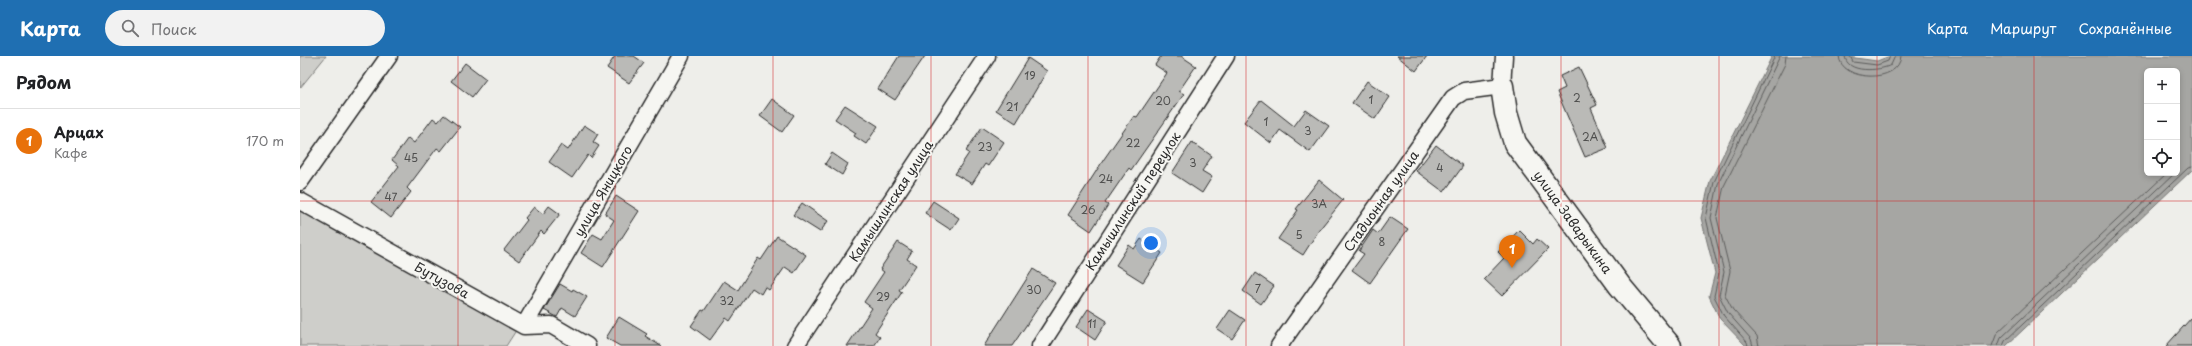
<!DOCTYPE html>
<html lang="ru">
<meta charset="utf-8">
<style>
body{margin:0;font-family:"Playpen Sans",sans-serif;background:#f2f2f2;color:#202124}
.controls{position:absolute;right:12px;top:12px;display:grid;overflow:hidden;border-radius:6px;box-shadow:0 2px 6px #0003}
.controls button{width:36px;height:36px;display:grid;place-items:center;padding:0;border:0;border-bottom:1px solid #e0e0e0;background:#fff;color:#202124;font:20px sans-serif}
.you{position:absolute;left:851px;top:187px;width:14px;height:14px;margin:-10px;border:3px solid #fff;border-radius:50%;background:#1a73e8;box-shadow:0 0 0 6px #1a73e833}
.badge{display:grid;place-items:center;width:26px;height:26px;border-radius:50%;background:#1f6fb2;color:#fff;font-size:13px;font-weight:700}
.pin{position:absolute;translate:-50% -33px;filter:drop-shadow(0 1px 2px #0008)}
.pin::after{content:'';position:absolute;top:21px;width:14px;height:12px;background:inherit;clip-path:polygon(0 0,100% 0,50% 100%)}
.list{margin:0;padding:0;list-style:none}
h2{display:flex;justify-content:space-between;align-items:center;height:52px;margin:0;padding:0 16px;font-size:17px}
h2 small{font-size:13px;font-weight:400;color:#757577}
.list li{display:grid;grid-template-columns:26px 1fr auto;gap:12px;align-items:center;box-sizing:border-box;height:64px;padding:0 16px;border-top:1px solid #e0e0e0}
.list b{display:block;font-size:15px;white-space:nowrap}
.list p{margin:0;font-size:13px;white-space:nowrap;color:#757577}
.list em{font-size:13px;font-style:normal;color:#757577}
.icon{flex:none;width:22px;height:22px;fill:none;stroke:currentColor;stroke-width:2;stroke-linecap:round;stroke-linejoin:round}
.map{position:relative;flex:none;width:1892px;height:290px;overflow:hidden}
header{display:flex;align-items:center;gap:24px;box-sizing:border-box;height:56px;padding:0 20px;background:#1f6fb2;color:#fff}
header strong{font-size:19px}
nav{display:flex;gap:22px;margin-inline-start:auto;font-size:14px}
.search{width:280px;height:36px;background:#f2f2f2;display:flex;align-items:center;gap:10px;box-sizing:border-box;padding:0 14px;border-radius:22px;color:#757577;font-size:15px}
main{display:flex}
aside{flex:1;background:#fff}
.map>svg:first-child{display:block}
.green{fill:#cececa;stroke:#7c7c7a}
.water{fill:#a6a6a3;stroke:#757573;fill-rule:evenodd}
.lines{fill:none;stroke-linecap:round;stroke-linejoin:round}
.shore{stroke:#5c5c5b;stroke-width:1}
.building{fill:#babab7;stroke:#2b2b2b}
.street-casing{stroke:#2b2b2b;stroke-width:19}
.secondary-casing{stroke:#2b2b2b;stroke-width:25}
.street{stroke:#f6f6f2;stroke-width:16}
.secondary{stroke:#f6f6f2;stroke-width:22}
.grid{fill:none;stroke:#d62828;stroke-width:1;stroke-opacity:0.55}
.labels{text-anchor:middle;stroke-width:4;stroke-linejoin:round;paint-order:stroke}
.number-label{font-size:11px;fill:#4f4f4e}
.street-label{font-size:13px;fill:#2b2b2b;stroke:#f6f6f2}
</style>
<header>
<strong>Карта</strong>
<div class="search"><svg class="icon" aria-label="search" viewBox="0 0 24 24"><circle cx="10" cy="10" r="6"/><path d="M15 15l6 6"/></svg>Поиск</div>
<nav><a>Карта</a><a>Маршрут</a><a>Сохранённые</a></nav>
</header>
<main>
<aside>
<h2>Рядом<small></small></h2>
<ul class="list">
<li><span class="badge" style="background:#e8710a">1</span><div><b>Арцах</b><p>Кафе</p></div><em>170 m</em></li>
</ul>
</aside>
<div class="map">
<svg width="1892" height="290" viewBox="0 0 1892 290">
<rect width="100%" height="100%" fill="#eeeeea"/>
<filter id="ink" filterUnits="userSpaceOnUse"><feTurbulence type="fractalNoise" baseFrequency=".025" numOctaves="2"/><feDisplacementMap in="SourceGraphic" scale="8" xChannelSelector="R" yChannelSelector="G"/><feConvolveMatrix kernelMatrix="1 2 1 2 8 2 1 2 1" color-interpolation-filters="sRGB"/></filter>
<g filter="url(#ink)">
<path class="green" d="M0 0H26L0 32Z
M0 154 217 273 206 290H0Z"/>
<path class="water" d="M1472 0H1541L1577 5 1590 0H1892V114L1706 290H1446L1420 263 1409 240 1415 217 1401 162 1410 125ZM1847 15H1877V117H1847Z"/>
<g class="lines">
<path class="shore" d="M1539 0C1540 26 1600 28 1601 0
M1545 0C1546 18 1580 15 1591 9L1595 0
M1550 0 1553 6 1577 9 1588 5 1590 0
M1448 290 1447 286 1424 260 1414 240 1419 217 1406 162 1414 126 1475 0
M1453 290 1451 283 1428 257 1419 239 1424 216 1411 162 1418 128 1480 0
M1459 290 1457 280 1433 254 1425 239 1430 215 1417 162 1424 130 1485 8 1486 0
M1692 290 1697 277 1867 117
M1698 290 1701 282 1875 117
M1703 290 1705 285 1888 112 1892 111"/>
</g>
<path class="building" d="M315 0H334L344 7 329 27 307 12Z
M599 0H625L595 44 578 33Z
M861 0H881L896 10 879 35 884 38 831 114 829 112 805 147 808 149 791 175 768 159 804 103 834 60 837 61 867 17 855 9Z
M1097 0H1127L1116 15Z
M728 2 747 15 716 67 696 54Z
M165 7 186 23 172 41 151 25Z
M1279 11 1297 49 1291 52 1308 92 1285 101 1257 36 1265 32 1260 20Z
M1067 25 1090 41 1075 63 1052 47Z
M472 43 494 59 482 76 460 60Z
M961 44 994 70 1006 54 1029 70 1010 96 980 74 971 87 944 66Z
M545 49 578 70 566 88 554 80 556 77 535 63Z
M144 59 160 71 141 95 137 92 107 132 111 136 91 162 71 146 99 110 92 104 108 82 114 87 133 62 138 66Z
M284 69 298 78 293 86 299 90 291 102 288 99 272 122 249 106 261 89 268 94Z
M682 71 704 86 688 110 685 108 672 128 655 118 669 97 666 95Z
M892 86 912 100 902 115 912 121 902 137 872 117Z
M1136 89 1163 110 1144 136 1116 115Z
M532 97 548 108 542 119 525 108Z
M1019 124 1043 144 1019 174 1003 199 978 183 998 154 996 153Z
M316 140 339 155 303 211 281 197 293 178 302 183 314 164 305 158Z
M633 145 659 162 651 174 625 157Z
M502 147 528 165 520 176 493 159Z
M249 150 260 158 244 178 241 175 219 205 204 194 227 164 225 162 234 151 243 158Z
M1090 161 1108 173 1070 227 1052 214 1064 198 1059 195 1073 174 1078 178Z
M1219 174 1233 188 1237 183 1248 193 1202 240 1184 223 1204 202 1198 196Z
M477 180 506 199 494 217 485 211 469 234 465 231 461 238 452 232 430 265 426 262 410 284 391 270 402 254 404 255 424 225 438 234 458 202 461 204Z
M841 183 862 197 843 226 816 209 829 189 834 193Z
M598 186 612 195 607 203 616 209 599 234 602 236 575 277 580 281 574 290H547L572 252 564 246 584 216 580 213Z
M733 213 755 227 712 290H684Z
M955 217 974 230 961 248 943 235Z
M260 228 272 235 273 233 287 241 275 260 262 252 257 261 244 254Z
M788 253 807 265 795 284 776 271Z
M930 254 945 264 932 283 917 273Z
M319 261 347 278 345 280 361 290H320L306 282Z
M1892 261V290H1866Z"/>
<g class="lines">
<g class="street-casing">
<path id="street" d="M0 126 89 0
M0 145 224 270 251 269 287 290
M224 270 381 0
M495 290 687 0
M740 290 926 0
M979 290 1153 42 1164 35 1202 30 1204 0"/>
</g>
<g class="secondary-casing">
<path id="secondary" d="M1202 30 1206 57 1215 87 1320 230 1370 290"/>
</g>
<use href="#street" class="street"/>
<use href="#secondary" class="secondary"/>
</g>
</g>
<path class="grid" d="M158 0V290M315 0V290M473 0V290M631 0V290M788 0V290M946 0V290M1104 0V290M1261 0V290M1419 0V290M1577 0V290M1734 0V290M0 145H1892"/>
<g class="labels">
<g class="number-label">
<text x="730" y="24">19</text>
<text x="1277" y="46">2</text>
<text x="1071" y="48">1</text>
<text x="863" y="49">20</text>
<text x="712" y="55">21</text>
<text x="966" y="70">1</text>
<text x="1008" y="79">3</text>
<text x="1290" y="85">2А</text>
<text x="833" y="91">22</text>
<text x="685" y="95">23</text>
<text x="111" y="106">45</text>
<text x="893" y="111">3</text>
<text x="1140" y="116">4</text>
<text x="806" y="127">24</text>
<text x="91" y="145">47</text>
<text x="1019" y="152">3А</text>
<text x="788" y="158">26</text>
<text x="999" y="183">5</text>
<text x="1082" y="190">8</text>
<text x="958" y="237">7</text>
<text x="734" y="238">30</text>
<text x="583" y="245">29</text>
<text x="427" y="249">32</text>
<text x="792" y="272">11</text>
</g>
<g class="street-label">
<text transform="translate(303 135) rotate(-60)" y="5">улица Яницкого</text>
<text transform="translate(591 145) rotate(-57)" y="5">Камышлинская улица</text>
<text transform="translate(833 145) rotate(-57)" y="5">Камышлинский переулок</text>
<text transform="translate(1081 145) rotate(-55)" y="5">Стадионная улица</text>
<text transform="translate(1273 166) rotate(54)" y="5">улица Заварыкина</text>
<text transform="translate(142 224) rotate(29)" y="5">Бутузова</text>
</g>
</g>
</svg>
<div class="controls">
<button>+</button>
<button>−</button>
<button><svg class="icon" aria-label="locate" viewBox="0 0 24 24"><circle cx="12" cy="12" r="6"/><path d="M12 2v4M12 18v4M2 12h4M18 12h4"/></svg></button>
</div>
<div class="you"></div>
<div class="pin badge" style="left:1212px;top:212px;background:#e8710a">1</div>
</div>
</main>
